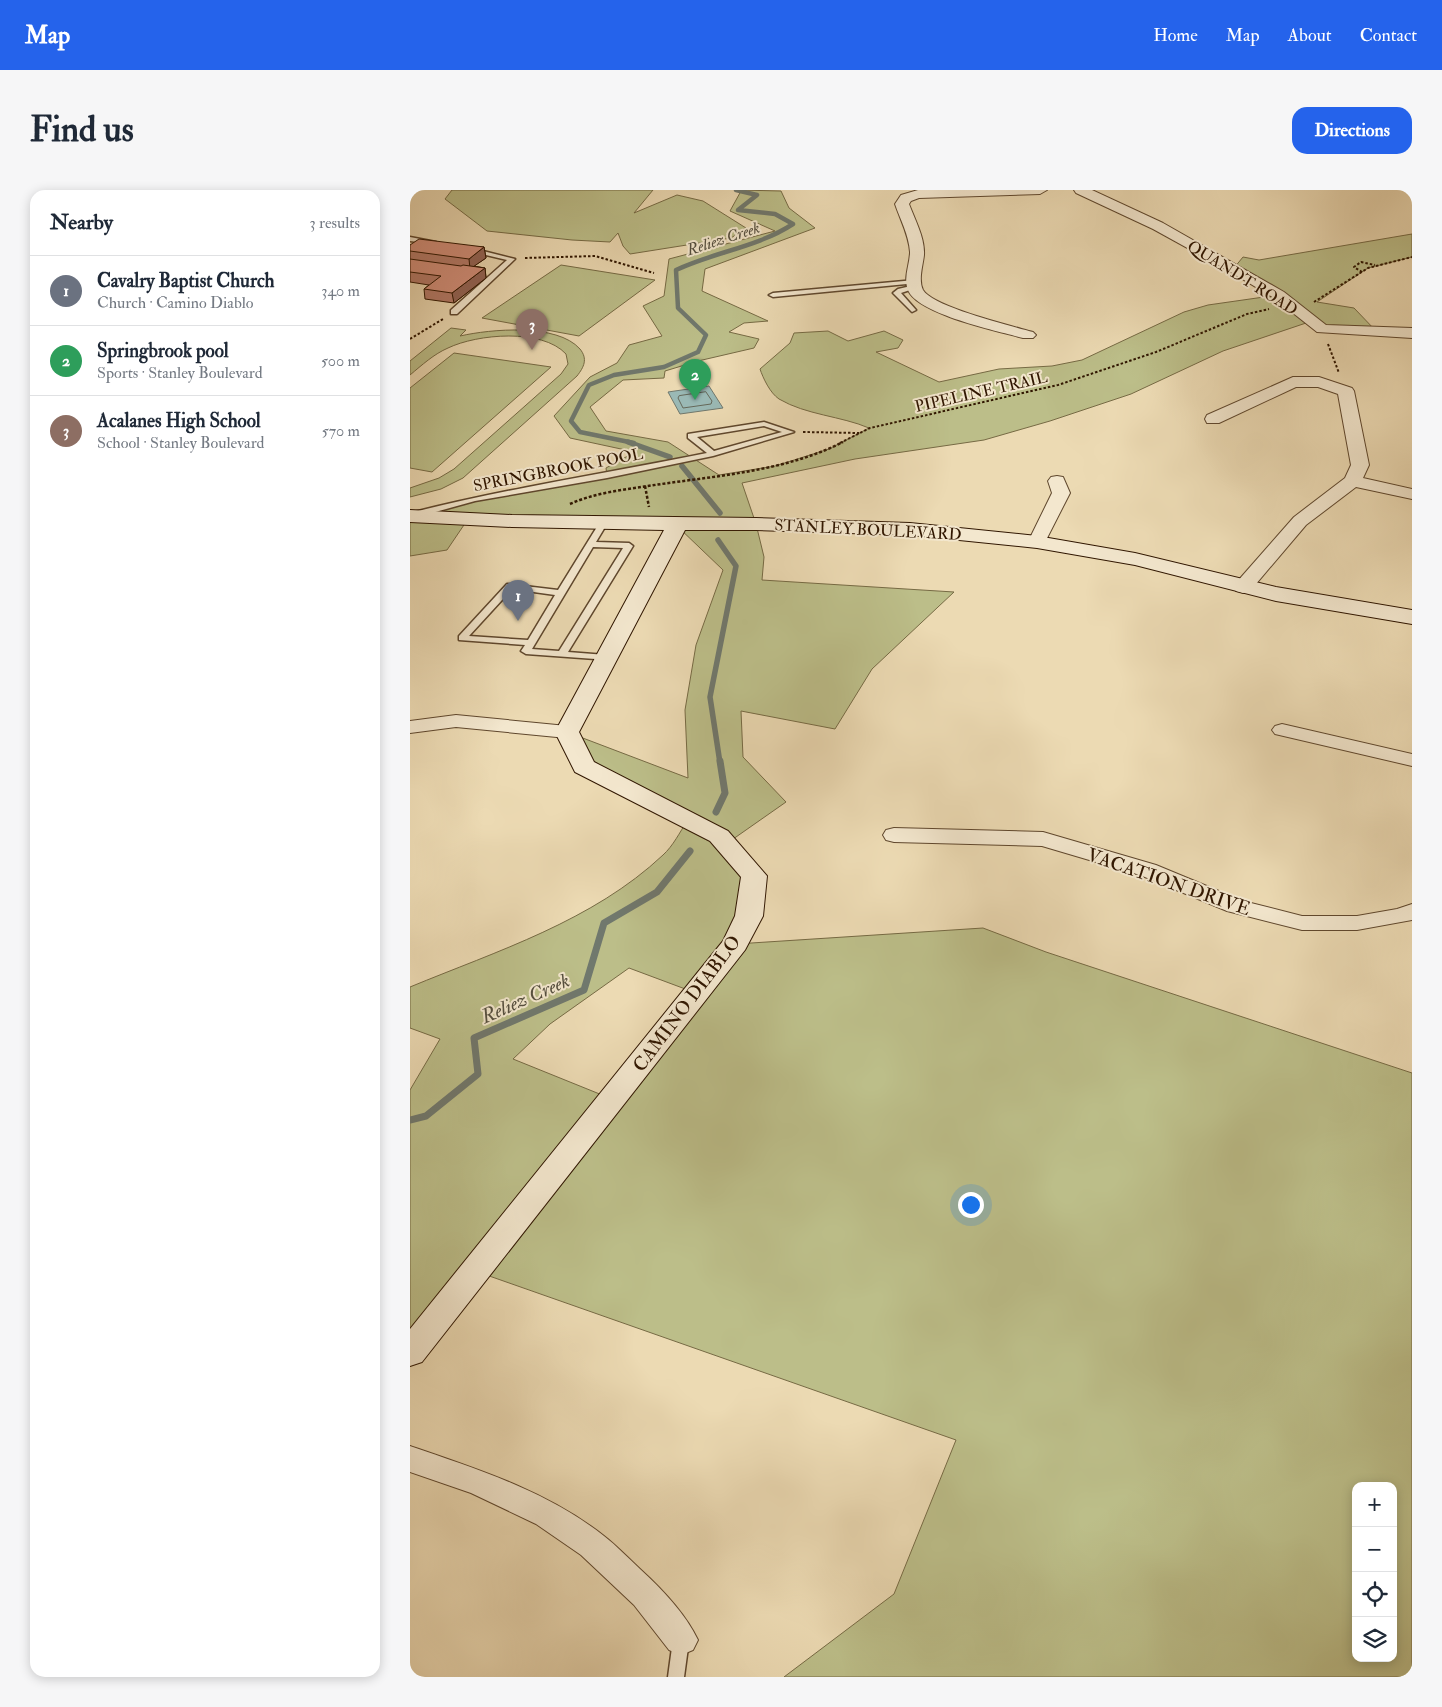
<!DOCTYPE html>
<meta charset="utf-8">
<style>
body{margin:0;font-family:"IM FELL Double Pica",serif;background:#f6f6f7;color:#1f2937}
.controls{position:absolute;right:15px;bottom:15px;display:grid;overflow:hidden;border-radius:10px;box-shadow:0 2px 12px #0003}
.controls button{width:45px;height:45px;display:grid;place-items:center;padding:0;border:0;border-bottom:1px solid #e0e1e3;background:#fff;color:#1f2937;font:25px sans-serif}
.you{position:absolute;left:560px;top:1014px;width:18px;height:18px;margin:-12px;border:4px solid #fff;border-radius:50%;background:#1a73e8;box-shadow:0 0 0 8px #1a73e833}
.badge{display:grid;place-items:center;width:32px;height:32px;border-radius:50%;background:#2563eb;color:#fff;font-size:16px;font-weight:700}
.pin{position:absolute;translate:-50% -41px;filter:drop-shadow(0 1px 2px #0008)}
.pin::after{content:'';position:absolute;top:26px;width:18px;height:15px;background:inherit;clip-path:polygon(0 0,100% 0,50% 100%)}
.list{margin:0;padding:0;list-style:none}
h2{display:flex;justify-content:space-between;align-items:center;height:65px;margin:0;padding:0 20px;font-size:21px}
h2 small{font-size:16px;font-weight:400;color:#747a83}
.list li{display:grid;grid-template-columns:32px 1fr auto;gap:15px;align-items:center;box-sizing:border-box;height:70px;padding:0 20px;border-top:1px solid #e0e1e3}
.list b{display:block;font-size:19px;white-space:nowrap}
.list p{margin:0;font-size:16px;white-space:nowrap;color:#747a83}
.list em{font-size:16px;font-style:normal;color:#747a83}
.icon{flex:none;width:28px;height:28px;fill:none;stroke:currentColor;stroke-width:2;stroke-linecap:round;stroke-linejoin:round}
.map{position:relative;flex:none;width:1002px;height:1487px;overflow:hidden;border-radius:15px}
header{display:flex;align-items:center;gap:30px;box-sizing:border-box;height:70px;padding:0 25px;background:#2563eb;color:#fff}
header strong{font-size:24px}
nav{display:flex;gap:28px;margin-inline-start:auto;font-size:18px}
.intro{display:flex;align-items:center;justify-content:space-between;box-sizing:border-box;height:120px;padding:0 30px}
h1{margin:0;font-size:35px}
.button{padding:12px 22px;border-radius:15px;background:#2563eb;color:#fff;font-size:18px;font-weight:700}
main{display:flex;gap:30px;padding:0 30px}
aside{flex:1;background:#fff;border-radius:15px;box-shadow:0 2px 12px #0003}
.map>svg:first-child{display:block}
.green{fill:#bcbe89;stroke:#766a44;fill-rule:evenodd}
.water{fill:#9ab9b5;stroke:#70786d}
.lines{fill:none;stroke-linecap:round;stroke-linejoin:round}
.shore{stroke:#65685a;stroke-width:1}
.stream-far2{stroke:#70786d;stroke-width:4.5}
.stream-far1{stroke:#70786d;stroke-width:5.5}
.stream{stroke:#70786d;stroke-width:7}
.lane-casing{stroke:#5f472d;stroke-width:3}
.street-casing{stroke:#5f472d;stroke-width:2}
.secondary-casing{stroke:#301600;stroke-width:2}
.path-far1{stroke:#301600;stroke-width:2;stroke-dasharray:2.5 2;stroke-linecap:butt}
.path{stroke:#301600;stroke-width:2.5;stroke-dasharray:3 2;stroke-linecap:butt}
.lane{fill:#f3e7ce;fill-rule:evenodd}
.street{fill:#f3e7ce;fill-rule:evenodd}
.secondary{fill:#f3e7ce;fill-rule:evenodd}
.wall{fill:#b57b6a;stroke:#301600}
.shaded-wall{fill:#936456;stroke:#301600}
.building{fill:#d28f7b;stroke:#301600}
.labels{text-anchor:middle;stroke-width:4;stroke-linejoin:round;paint-order:stroke}
.far-water-label{font-size:16px;font-style:italic;fill:#554f3f;stroke:#f3e7ce}
.far-street-label{font-size:16px;fill:#301600;stroke:#f3e7ce}
.street-label{font-size:19px;fill:#301600;stroke:#f3e7ce}
.water-label{font-size:20px;font-style:italic;fill:#554f3f;stroke:#f3e7ce}
</style>
<header>
<strong>Map</strong>
<nav><a>Home</a><a>Map</a><a>About</a><a>Contact</a></nav>
</header>
<div class="intro"><h1>Find us</h1><a class="button">Directions</a></div>
<main>
<aside>
<h2>Nearby<small>3 results</small></h2>
<ul class="list">
<li><span class="badge" style="background:#6b7280">1</span><div><b>Cavalry Baptist Church</b><p>Church · Camino Diablo</p></div><em>340 m</em></li>
<li><span class="badge" style="background:#2e9e5b">2</span><div><b>Springbrook pool</b><p>Sports · Stanley Boulevard</p></div><em>500 m</em></li>
<li><span class="badge" style="background:#8d6e63">3</span><div><b>Acalanes High School</b><p>School · Stanley Boulevard</p></div><em>570 m</em></li>
</ul>
</aside>
<div class="map">
<svg width="1002" height="1487" viewBox="0 0 1002 1487">
<rect width="100%" height="100%" fill="#ecdab3"/>
<filter id="stains"><feTurbulence type="fractalNoise" baseFrequency=".004" numOctaves="4"/><feColorMatrix values="0 0 0 0 .2 0 0 0 0 .09 0 0 0 0 .02 0 0 0 .5 -.17"/></filter>
<radialGradient id="worn" r=".72"><stop offset=".6" stop-color="#630" stop-opacity="0"/><stop offset="1" stop-color="#630" stop-opacity=".3"/></radialGradient>
<path class="green" d="M42 0H243L224 23 267 5 293 11 336 38 321 48 220 64 213 56 208 43 200 52 162 50 77 41 35 9Z
M329 0 371 1 379 18 405 38 295 79 292 101 358 131 334 133 319 142 349 149 344 158 288 171 255 181 254 188 213 190 180 217 196 241 258 252 309 285 365 276 419 259 459 238C431 226 396 225 369 209 360 203 353 188 350 179L380 153 384 143 418 141 438 151 474 141 493 150 488 158 466 162 529 192 589 179 642 176 672 170 774 122 798 115 868 105 824 78 833 67 849 70 1002 44V67L958 78 907 112 944 118 966 141 912 139 902 131 813 161 721 204 640 231 574 250 445 269 332 293 346 334 354 367 352 390 544 402 462 479 425 539 331 521 333 567 376 612 316 654 344 686 326 754 573 738 636 762 1002 883V1487H374L484 1404 546 1250 65 1081 0 1163V900L30 849 0 838V797C87 761 183 731 253 665 263 656 270 642 277 631L174 577 157 542 278 588 275 520 286 455 313 380 267 336 58 329 37 360 0 366V326L65 309 197 286 196 278 225 262 160 248 144 226 180 187 207 173 219 155 252 146 233 116 254 106 259 69 365 41 320 21 331 1ZM219 778 286 803 202 909 103 869 140 834ZM946 1296H983V1468H946Z
M151 75 245 90 169 146 72 128Z
M41 138 56 140 50 146C81 139 147 133 170 159 178 169 174 177 167 186L53 288 31 299 0 307V298L29 288 44 279 151 184 158 174 156 164C132 138 67 144 38 158 24 164 12 175 0 185V171Z
M44 163 141 177 22 282 0 278V198Z"/>
<path class="water" d="M299 196 313 218 270 224 258 202Z"/>
<g class="lines">
<path class="shore" d="M296 202 302 211 301 214 273 218 268 208 269 206Z"/>
<path class="stream-far2" d="M224 253 170 242 161 231 179 195 204 185 254 177 288 162 296 145 268 118 266 80C304 62 348 57 383 34L365 24 328 20 347 5 326 0"/>
<path class="stream-far1" d="M218 252 260 267
M272 276 310 323
M308 350 326 376 300 507 310 573"/>
<path class="stream" d="M306 622 315 603 310 571
M0 930 16 926 68 884 64 848 174 800 194 733 247 702 280 661"/>
<g class="lane-casing">
<path id="lane" d="M0 47 26 52 23 54 0 51Z
M61 58 105 69 47 124H41V120L97 70 59 61V59Z
M505 90 508 92 507 93 363 107 359 105 363 103Z
M501 96 503 97V99L491 103 506 120 502 122 483 103 488 99Z
M354 232 384 242 303 266 197 288 65 311 0 329V323C98 298 198 283 297 263L278 248V244ZM354 236 372 242 304 261 287 247Z
M194 329 198 332 186 352 219 353 223 356 158 462 196 465 199 466V470L116 464 111 461 115 455 49 450V446L97 394 148 400 190 332ZM183 357 213 358 149 461 122 459ZM102 399 145 405 118 450 59 446Z
M271 1443 277 1445 279 1450 274 1487H258L263 1450 265 1445Z"/>
</g>
<g class="street-casing">
<path id="street" d="M508 0H637L630 4 509 8 501 11 499 14C505 30 515 48 514 65 513 75 508 90 513 100 523 117 602 136 623 142L626 145 623 148H613C588 141 507 124 498 100 493 87 500 74 500 62 499 45 490 29 485 14L491 5Z
M664 0H682L753 33 874 102 916 135 1002 138V148L907 142 864 108 819 81 743 39 666 3Z
M883 187H909L942 198 944 201 959 275 953 288 1002 299V309L946 297 896 335 840 401 833 403 826 401 824 397 826 393 884 327 935 288 941 275 928 204 908 197H886L809 233H797L795 229 797 225Z
M647 286 653 287 660 303 633 356 627 357 621 356 618 352 642 303 638 291 641 287Z
M46 525 157 536 164 538 167 542 164 546 157 548 46 537 0 543V531Z
M872 534 1002 564V576L865 544 862 540 865 536Z
M484 638 633 642 746 675 833 711 892 726H947L987 719 1002 714V730L947 740H892L817 721 730 685 632 656 484 652 476 650 473 645 476 640Z
M0 1256C67 1279 137 1301 194 1346 207 1356 218 1368 230 1379 252 1399 275 1423 288 1450L283 1460 271 1465 259 1460 224 1415 171 1365 126 1334 61 1303 0 1282Z"/>
</g>
<g class="secondary-casing">
<path id="secondary" d="M0 320 102 325 346 328 500 333 627 346 725 363 866 397 1002 420V434L866 411 725 375 627 358 500 345 346 340H275L169 542 184 572 318 641 357 686 353 726 335 760 12 1172 0 1176V1139L313 751 325 726 331 687 300 651 165 582 145 542 254 340 102 337 0 332Z"/>
</g>
<path class="path-far1" d="M115 68 185 66 244 83
M952 82 944 77 951 72 965 75
M904 112 958 78 1002 67
M0 149 33 129
M918 154 929 183
M393 242 449 243
M430 253 460 238 648 195 746 162 837 124 859 119"/>
<path class="path" d="M235 296 239 317
M160 314C184 303 212 300 238 296 303 286 374 282 433 252"/>
<use href="#lane" class="lane"/>
<use href="#street" class="street"/>
<use href="#secondary" class="secondary"/>
</g>
<path class="wall" d="M0 55 74 57 76 68 64 76 75 78 76 88 44 113 15 109 14 99 19 95 0 92Z"/>
<path class="shaded-wall" d="M74 57 76 68 60 79 59 69Z
M75 78 76 88 44 113 42 103Z"/>
<path class="building" d="M9 49 74 57 59 69 0 61V55Z
M0 69 51 76 53 75 75 78 42 103 14 99 31 86 0 82Z"/>
<g class="labels">
<g class="far-water-label">
<text transform="translate(313 48) rotate(-18)" y="6">Reliez Creek</text>
</g>
<g class="far-street-label">
<text transform="translate(833 87) rotate(32)" y="6">QUANDT ROAD</text>
<text transform="translate(571 201) rotate(-13)" y="6">PIPELINE TRAIL</text>
<text transform="translate(148 279) rotate(-11)" y="6">SPRINGBROOK POOL</text>
<text transform="translate(458 339) rotate(3)" y="6">STANLEY BOULEVARD</text>
</g>
<g class="street-label">
<text transform="translate(759 691) rotate(19)" y="7">VACATION DRIVE</text>
<text transform="translate(276 813) rotate(-53)" y="7">CAMINO DIABLO</text>
</g>
<g class="water-label">
<text transform="translate(115 808) rotate(-24)" y="7">Reliez Creek</text>
</g>
</g>
<rect width="100%" height="100%" filter="url(#stains)"/>
<rect width="100%" height="100%" fill="url(#worn)"/>
</svg>
<div class="controls">
<button>+</button>
<button>−</button>
<button><svg class="icon" aria-label="locate" viewBox="0 0 24 24"><circle cx="12" cy="12" r="6"/><path d="M12 2v4M12 18v4M2 12h4M18 12h4"/></svg></button>
<button><svg class="icon" aria-label="layers" viewBox="0 0 24 24"><path d="M12 4l9 5-9 5-9-5zM3 14l9 5 9-5"/></svg></button>
</div>
<div class="you"></div>
<div class="pin badge" style="left:108px;top:431px;background:#6b7280">1</div>
<div class="pin badge" style="left:285px;top:210px;background:#2e9e5b">2</div>
<div class="pin badge" style="left:122px;top:160px;background:#8d6e63">3</div>
</div>
</main>
